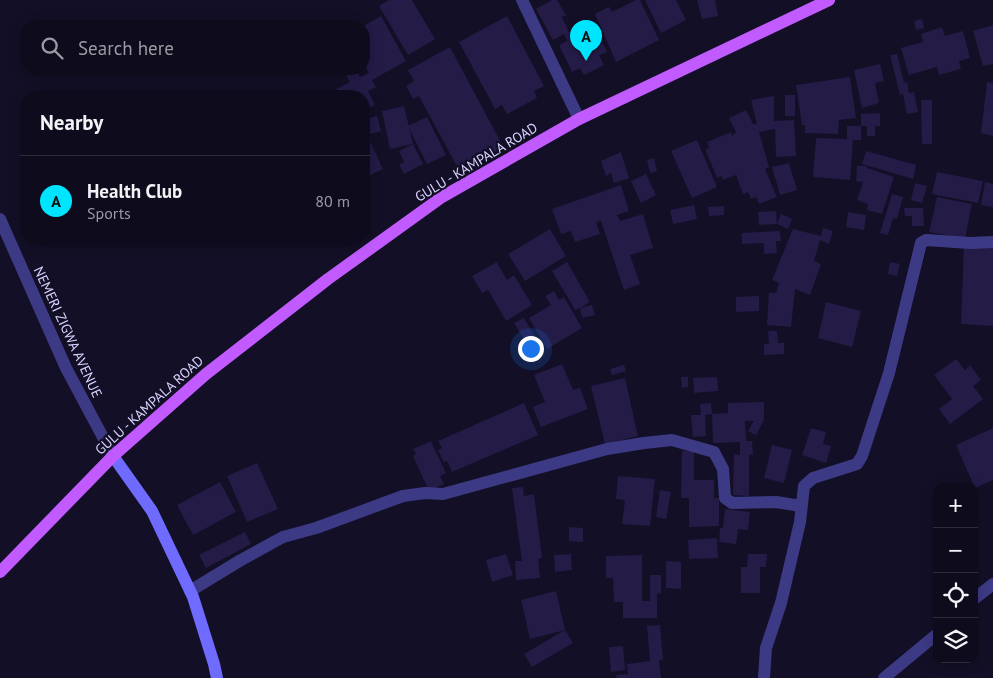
<!DOCTYPE html>
<meta charset="utf-8">
<style>
body{margin:0;font-family:"PT Sans",sans-serif;background:#1c1929;color:#f1f3f6}
.controls{position:absolute;right:15px;bottom:15px;display:grid;overflow:hidden;border-radius:10px;box-shadow:0 2px 12px #0003}
.controls button{width:45px;height:45px;display:grid;place-items:center;padding:0;border:0;border-bottom:1px solid #2e2b3b;background:#0e0b1c;color:#f1f3f6;font:25px sans-serif}
.you{position:absolute;left:530px;top:348px;width:18px;height:18px;margin:-12px;border:4px solid #fff;border-radius:50%;background:#1a73e8;box-shadow:0 0 0 8px #1a73e833}
.badge{display:grid;place-items:center;width:32px;height:32px;border-radius:50%;background:#00e5ff;color:#111;font-size:16px;font-weight:700}
.pin{position:absolute;translate:-50% -41px;filter:drop-shadow(0 1px 2px #0008)}
.pin::after{content:'';position:absolute;top:26px;width:18px;height:15px;background:inherit;clip-path:polygon(0 0,100% 0,50% 100%)}
.list{margin:0;padding:0;list-style:none}
h2{display:flex;justify-content:space-between;align-items:center;height:65px;margin:0;padding:0 20px;font-size:21px}
h2 small{font-size:16px;font-weight:400;color:#9b9ba3}
.list li{display:grid;grid-template-columns:32px 1fr auto;gap:15px;align-items:center;box-sizing:border-box;height:90px;padding:0 20px;border-top:1px solid #2e2b3b}
.list b{display:block;font-size:19px;white-space:nowrap}
.list p{margin:0;font-size:16px;white-space:nowrap;color:#9b9ba3}
.list em{font-size:16px;font-style:normal;color:#9b9ba3}
.icon{flex:none;width:28px;height:28px;fill:none;stroke:currentColor;stroke-width:2;stroke-linecap:round;stroke-linejoin:round}
.map{position:relative;flex:none;width:993px;height:678px;overflow:hidden}
.search{position:absolute;background:#0e0b1c;box-shadow:0 2px 12px #0003;left:20px;top:20px;width:350px;height:55px;display:flex;align-items:center;gap:12px;box-sizing:border-box;padding:0 18px;border-radius:20px;color:#9b9ba3;font-size:19px}
.panel{position:absolute;background:#0e0b1c;box-shadow:0 2px 12px #0003;left:20px;top:90px;width:350px;height:155px;border-radius:20px}
.map>svg:first-child{display:block}
.building{fill:#241b47}
.lines{fill:none;stroke-linecap:round;stroke-linejoin:round}
.street{stroke:#3d3a85;stroke-width:12}
.secondary{stroke:#6f6bff;stroke-width:12}
.primary{stroke:#c25bff;stroke-width:12}
.labels{text-anchor:middle;stroke-width:4.5;stroke-linejoin:round;paint-order:stroke}
.street-label{font-size:14px;fill:#d9d4ff;stroke:#130f26}
</style>
<div class="map">
<svg width="993" height="678" viewBox="0 0 993 678">
<rect width="100%" height="100%" fill="#130f26"/>
<path class="building" d="M389 0H412L435 39 408 55 379 6Z
M552 0H557L566 15 562 17 569 32 576 29 579 34 594 26 607 52 599 55 604 65 584 75 580 68 572 72 559 45 567 41 564 34 553 40 536 9Z
M636 0H640L659 40 616 62 595 14 609 7 612 12Z
M645 0H676L686 20 661 33Z
M697 0H715L718 16 702 19Z
M381 16 406 61 372 80 376 87 368 91 375 105 364 111V96H323L350 82 343 69H356L360 77 369 73 364 63V26Z
M507 16 544 86 534 91 537 98 507 114 502 105 495 109 459 42Z
M922 19 924 28 916 30 914 21Z
M993 25V64L983 66 973 31Z
M942 27 945 36 963 31 970 58 959 61 961 69 939 75 937 67 909 75 901 48 923 42 921 34Z
M450 47 504 148 460 172 419 96 413 99 406 86 414 81 408 70Z
M897 54 904 83 907 82 909 93 914 92 918 112 907 114 903 94 900 95 890 55Z
M880 64 884 81 875 83 879 103 862 108 854 70Z
M850 77 856 118 839 120 838 134 805 133V125H802L796 85Z
M987 82 993 83V136L981 133Z
M785 95H795V116H785Z
M774 96V121L794 120 796 156 776 157 775 129 759 132 769 167 765 169 777 197 759 204 756 197 751 199 748 192 743 194 736 175 723 180 721 176 717 178 705 149 709 148 707 142 731 132 732 136 736 132 729 118 746 110 753 124H757L751 100Z
M921 100H932V144H922Z
M404 106 413 144 423 164 404 174 399 164 404 162 399 151 413 144 390 149 382 111Z
M880 113V126H875V136H867V126H861V114Z
M377 116 381 131 367 135 364 120Z
M427 117 446 155 427 164 408 126Z
M847 126H861V140H853L850 180 813 177 816 138 847 139Z
M367 135 383 169 364 178V137Z
M697 140 717 187 692 198 671 151Z
M866 151 916 165 913 179 862 164Z
M621 152 629 178 614 183 611 173 606 176 601 161Z
M654 158 657 171 650 173 647 160Z
M789 163 797 190 780 195 772 167Z
M857 166H867V168L894 177 882 214 867 210 868 204 857 200 863 182 856 181Z
M937 172 983 181 978 203 932 194Z
M646 174 656 195 641 203 631 181Z
M985 182 993 184V207L981 205Z
M915 183 927 186 922 203 911 200Z
M621 185 629 211 617 215 620 221 643 214 653 248 630 255 640 284 624 290 601 221 596 222 600 234 575 242 571 231 561 234 552 209Z
M892 194 903 197 897 219 893 218 888 235 880 233Z
M937 197 972 204 965 239 929 232Z
M694 205 697 219 673 224 670 210Z
M724 206V215L709 216 708 207Z
M904 208H923L924 226H912V216H905Z
M776 211 777 224 759 225 758 212Z
M848 212 866 215 864 230 846 227Z
M781 214 792 219 788 229 777 224Z
M823 228 833 231 829 244 820 240 814 261 821 264 810 295 795 289 791 327 767 325 769 293H776L779 283 772 280 793 229 821 236Z
M550 229 566 256 525 281 508 254Z
M780 231 781 241H776L777 253 764 254V243L742 244V233Z
M964 247 993 248V326L961 324Z
M497 262 507 280 514 275 532 305 506 321 488 290 482 293 472 276Z
M567 262 590 302 580 308 592 305 595 315 582 318 580 308 575 310 552 271Z
M890 262 900 264 897 276 888 274Z
M554 291 559 300 564 297 582 328 547 349 529 318 551 305 545 296Z
M759 296V311L736 312V297Z
M826 302 861 311 852 347 818 338Z
M524 318 541 347 532 353 514 323Z
M768 331H777L778 343H784V354L764 355V344H769Z
M956 359 965 370 970 365 981 380 973 386 983 399 950 424 939 409 952 399 934 375Z
M562 364 573 390 580 388 588 409 541 427 533 407 545 402 534 375Z
M624 365 626 371 612 375 610 369Z
M681 377H688V387L682 388Z
M717 377 718 391 694 393 693 378Z
M625 378 638 436 605 444 591 386Z
M764 402V420L756 435 748 431 754 421H745L746 441H752L753 454 749 455V496L733 495 734 454 740 455V442L713 443 712 414 728 413V403Z
M524 403 538 435 452 472 447 461 444 462 438 450 442 448 438 441Z
M711 403 712 414 705 415 706 436 693 437 691 415H701L700 404Z
M811 428 826 432 823 444 831 446 826 463 802 455Z
M993 428V480L975 488 956 445Z
M431 441 446 473 440 476 444 484 429 491 413 456 416 454 413 449Z
M772 445 792 450 784 483 764 478Z
M682 451H694V480H714V498H719V526L689 527V498H681Z
M257 463 278 509 247 522 227 476Z
M618 476 655 479 650 526 622 524 625 500 616 499Z
M220 482 236 512 193 535 177 505Z
M523 487 524 496 534 494 542 558 538 559 540 578 516 580 515 561H522L512 488Z
M660 490 671 492 666 519 656 517Z
M725 509 750 512 748 530 738 529 736 544 719 542 720 528H723Z
M569 527 583 528V542L569 541Z
M245 532 251 544 206 568 199 555Z
M717 538 718 558 689 559 688 540Z
M506 554 513 575 492 582 486 560Z
M571 554 572 570 555 572 554 555Z
M748 554H767L766 567H760V593H741V567H747Z
M642 555V601H650V575H661V594L657 593V618H623V602H614L613 578H606V556Z
M666 561 681 562V589L666 588Z
M556 591 565 630 573 643 532 667 524 654 565 630 530 639 521 600Z
M660 625 663 660H659L661 678H617L616 675 628 674 627 664 650 661 647 626Z
M623 646 625 670 611 672 609 647Z"/>
<g class="lines">
<path class="street" d="M522 0 579 119
M0 219 66 368 113 456
M190 591 241 560 283 537 316 528 403 496 425 493 443 494 607 449 644 443 672 440 714 452 723 469 725 498 732 503 776 502 801 506
M974 599 993 584
M764 678 766 648 781 603 800 522 804 486 813 478 857 464 862 456 889 373 921 243 926 240 970 243 993 242
M884 678 937 634"/>
<path class="secondary" d="M113 456 152 511 193 597 214 664 217 678"/>
<path class="primary" d="M0 572 113 456 206 374 328 279 442 197 579 119 829 0"/>
</g>
<g class="labels">
<g class="street-label">
<text transform="translate(476 162) rotate(-31)" y="5">GULU - KAMPALA ROAD</text>
<text transform="translate(68 332) rotate(65)" y="5">NEMERI ZIGWA AVENUE</text>
<text transform="translate(149 405) rotate(-42)" y="5">GULU - KAMPALA ROAD</text>
</g>
</g>
</svg>
<div class="controls">
<button>+</button>
<button>−</button>
<button><svg class="icon" aria-label="locate" viewBox="0 0 24 24"><circle cx="12" cy="12" r="6"/><path d="M12 2v4M12 18v4M2 12h4M18 12h4"/></svg></button>
<button><svg class="icon" aria-label="layers" viewBox="0 0 24 24"><path d="M12 4l9 5-9 5-9-5zM3 14l9 5 9-5"/></svg></button>
</div>
<div class="you"></div>
<div class="pin badge" style="left:586px;top:61px">A</div>
<div class="search"><svg class="icon" aria-label="search" viewBox="0 0 24 24"><circle cx="10" cy="10" r="6"/><path d="M15 15l6 6"/></svg>Search here</div>
<section class="panel">
<h2>Nearby<small></small></h2>
<ul class="list">
<li><span class="badge">A</span><div><b>Health Club</b><p>Sports</p></div><em>80 m</em></li>
</ul>
</section>
</div>
